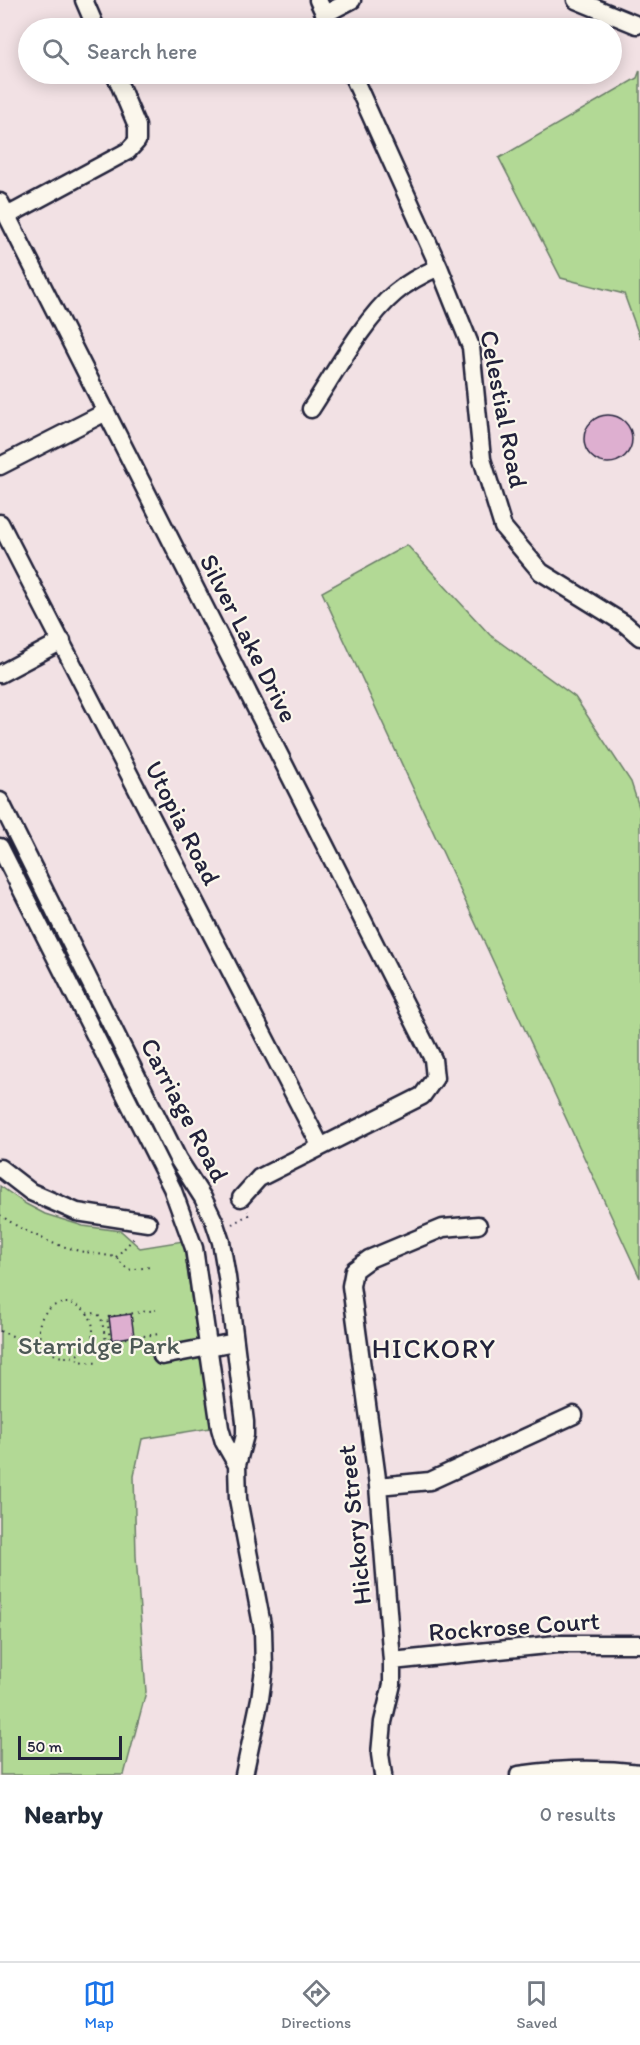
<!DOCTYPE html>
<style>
body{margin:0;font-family:Itim,sans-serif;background:#f2f2f3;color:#1f2937}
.scale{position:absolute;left:18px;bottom:15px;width:104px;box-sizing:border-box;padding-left:6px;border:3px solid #22223b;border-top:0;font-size:16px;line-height:21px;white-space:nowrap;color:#22223b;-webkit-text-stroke:4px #fbf7ec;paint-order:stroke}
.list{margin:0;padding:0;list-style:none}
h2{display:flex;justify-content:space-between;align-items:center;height:78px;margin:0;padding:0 24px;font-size:26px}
h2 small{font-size:20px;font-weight:400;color:#747a83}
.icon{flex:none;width:33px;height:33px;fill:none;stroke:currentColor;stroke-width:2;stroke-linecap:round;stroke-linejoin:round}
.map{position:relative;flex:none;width:640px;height:1775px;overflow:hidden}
.search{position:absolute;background:#fff;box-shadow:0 3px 15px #0003;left:18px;right:18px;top:18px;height:66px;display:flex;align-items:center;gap:15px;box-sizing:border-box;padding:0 21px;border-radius:33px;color:#747a83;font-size:22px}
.sheet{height:186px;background:#fff}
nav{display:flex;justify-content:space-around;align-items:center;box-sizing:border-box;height:84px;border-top:2px solid #e0e1e3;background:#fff;font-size:16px;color:#747a83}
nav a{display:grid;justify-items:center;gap:3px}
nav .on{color:#1a73e8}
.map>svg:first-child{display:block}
.green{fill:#b2d995;stroke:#6a7e68;stroke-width:1.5}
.building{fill:#deafd0;stroke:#22223b;stroke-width:1.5}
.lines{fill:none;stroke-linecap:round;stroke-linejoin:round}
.minor-casing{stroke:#22223b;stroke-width:21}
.path{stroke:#22223b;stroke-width:2;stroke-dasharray:1.5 4.5;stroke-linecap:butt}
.minor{stroke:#fbf7ec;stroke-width:16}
.labels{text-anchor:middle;stroke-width:4.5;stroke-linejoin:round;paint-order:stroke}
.street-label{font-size:26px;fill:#22223b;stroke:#fbf7ec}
.park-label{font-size:26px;fill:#4d5956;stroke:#fbf7ec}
.neighbourhood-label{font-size:27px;letter-spacing:1.5px;fill:#22223b;stroke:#fbf7ec}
</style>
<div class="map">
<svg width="640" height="1775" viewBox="0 0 640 1775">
<rect width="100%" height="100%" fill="#f2e1e4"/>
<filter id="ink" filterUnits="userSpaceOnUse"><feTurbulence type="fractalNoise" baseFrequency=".0167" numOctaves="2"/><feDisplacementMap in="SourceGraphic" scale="12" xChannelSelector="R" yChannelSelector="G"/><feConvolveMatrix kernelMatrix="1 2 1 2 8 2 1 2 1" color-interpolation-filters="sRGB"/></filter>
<g filter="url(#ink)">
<path class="green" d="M640 70V338L624 294 561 278 499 158 637 78Z
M407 545 490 635 575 697 631 782 640 810V1278L322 592Z
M0 1186 26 1204 45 1214 83 1226 121 1231 140 1248 183 1241 211 1428 142 1439 134 1476 136 1556 146 1692 124 1775H0Z"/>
<path class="building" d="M584 439a24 24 0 1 1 48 0a24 24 0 1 1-48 0Z
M131 1314 134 1336 112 1340 109 1317Z"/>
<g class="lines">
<g class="minor-casing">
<path id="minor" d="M84 0 96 28
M318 0 331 28
M576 0 637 25
M325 14 352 0
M352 74 439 267 471 347 482 459 503 527 541 572 625 624 640 637
M0 202 433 1059 435 1078 422 1096 259 1178 241 1198
M7 216 128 151 137 141V126L115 74
M311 409C334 374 364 319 395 293 408 282 423 274 439 267
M0 466 106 412
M0 523 321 1147
M0 674 62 641
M0 801 178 1159 203 1198 214 1221 221 1242 227 1277 245 1422V1435L237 1465 238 1499 263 1630 264 1669 260 1699 244 1775
M0 847 172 1188 194 1248 220 1428 224 1442 237 1465
M0 1168 31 1192 77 1212 148 1223
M162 1356 235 1342
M378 1486 430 1481 574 1415
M392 1661 557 1644H640
M383 1775 380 1754 383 1722 392 1684V1661L378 1486 351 1286 354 1270 369 1259 443 1228 478 1225
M519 1775C558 1769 601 1768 640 1773"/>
</g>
<path class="path" d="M0 1215 20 1228 52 1243 79 1251 116 1257 128 1270 150 1267
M232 1224 250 1214 248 1211
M116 1257 135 1237
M39 1330a27 27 0 1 1 54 0a27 27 0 1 1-54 0Z
M87 1314 96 1313 101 1317 106 1341 159 1334
M0 1331 45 1349
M110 1340 107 1317 156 1310
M71 1357 84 1362 98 1363"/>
<use href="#minor" class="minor"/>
</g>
</g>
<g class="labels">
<g class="street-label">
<text transform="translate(504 409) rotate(79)" y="9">Celestial Road</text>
<text transform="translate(249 638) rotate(63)" y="9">Silver Lake Drive</text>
<text transform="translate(183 823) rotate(63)" y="9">Utopia Road</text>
<text transform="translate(185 1110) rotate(62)" y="9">Carriage Road</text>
<text transform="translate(354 1525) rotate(-96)" y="9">Hickory Street</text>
<text transform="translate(514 1626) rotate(-4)" y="9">Rockrose Court</text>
</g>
<g class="park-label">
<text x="99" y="1354">Starridge Park</text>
</g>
<g class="neighbourhood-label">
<text x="434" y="1358">HICKORY</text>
</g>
</g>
</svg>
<div class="scale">50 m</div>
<div class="search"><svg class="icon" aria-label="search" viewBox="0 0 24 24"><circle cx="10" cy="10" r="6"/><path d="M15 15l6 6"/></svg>Search here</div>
</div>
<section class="sheet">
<h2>Nearby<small>0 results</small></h2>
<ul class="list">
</ul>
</section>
<nav>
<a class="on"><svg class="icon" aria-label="map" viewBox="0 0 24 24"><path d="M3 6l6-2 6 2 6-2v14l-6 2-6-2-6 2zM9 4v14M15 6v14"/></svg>Map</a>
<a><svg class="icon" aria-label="directions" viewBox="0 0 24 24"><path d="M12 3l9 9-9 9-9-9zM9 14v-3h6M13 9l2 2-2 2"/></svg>Directions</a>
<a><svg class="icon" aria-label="saved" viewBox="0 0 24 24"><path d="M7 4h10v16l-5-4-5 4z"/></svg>Saved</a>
</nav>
